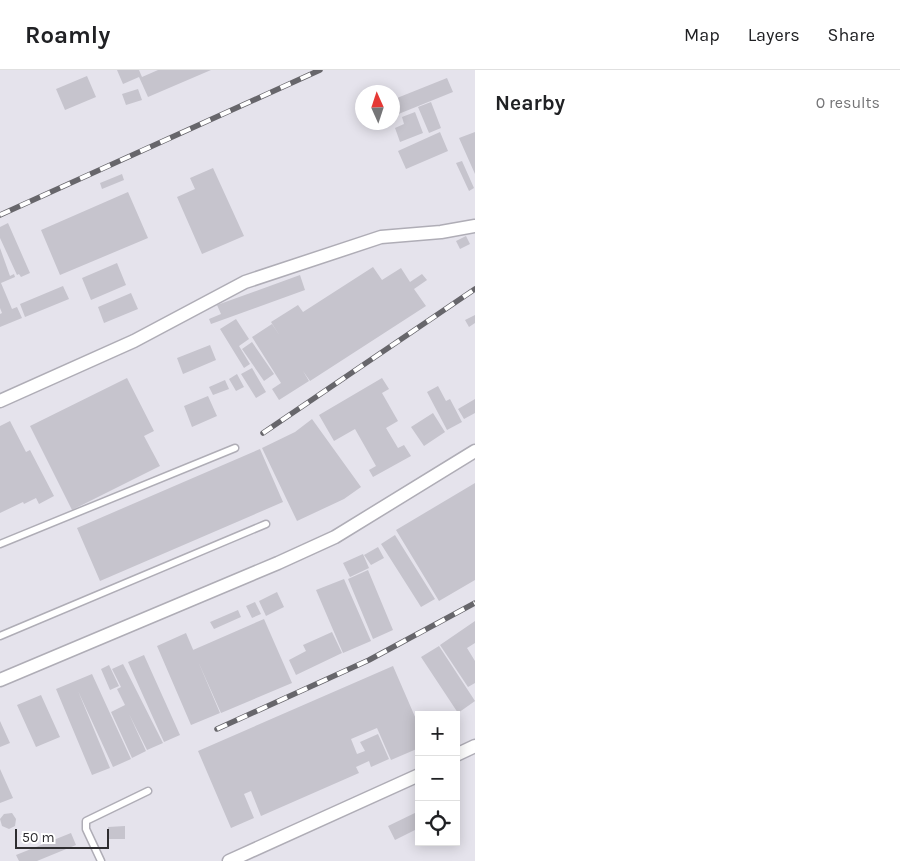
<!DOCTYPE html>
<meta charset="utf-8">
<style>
body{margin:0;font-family:Karla,sans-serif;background:#f2f2f2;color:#202124}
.controls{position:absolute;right:15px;bottom:15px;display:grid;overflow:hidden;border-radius:0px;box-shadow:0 2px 12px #0003}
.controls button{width:45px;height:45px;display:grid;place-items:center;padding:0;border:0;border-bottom:1px solid #e0e0e0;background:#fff;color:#202124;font:25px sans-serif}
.compass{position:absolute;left:355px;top:15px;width:45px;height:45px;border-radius:50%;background:#fff;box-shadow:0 2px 12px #0003;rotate:357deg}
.scale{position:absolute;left:15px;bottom:12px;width:94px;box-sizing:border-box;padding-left:5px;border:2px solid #2e2d30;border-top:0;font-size:14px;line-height:18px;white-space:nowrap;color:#2e2d30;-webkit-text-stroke:4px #fff;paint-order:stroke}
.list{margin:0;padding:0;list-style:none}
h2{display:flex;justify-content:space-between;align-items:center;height:65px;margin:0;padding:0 20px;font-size:21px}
h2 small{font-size:16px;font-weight:400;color:#757577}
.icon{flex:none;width:28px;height:28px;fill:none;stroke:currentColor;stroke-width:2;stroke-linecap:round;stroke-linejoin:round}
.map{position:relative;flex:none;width:475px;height:791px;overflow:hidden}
header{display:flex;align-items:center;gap:30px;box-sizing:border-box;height:70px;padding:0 25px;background:#fff;border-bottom:1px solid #e0e0e0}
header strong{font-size:24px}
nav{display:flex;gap:28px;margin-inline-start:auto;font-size:18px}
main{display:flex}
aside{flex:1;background:#fff}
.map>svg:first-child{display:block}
.building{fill:#c6c4cd}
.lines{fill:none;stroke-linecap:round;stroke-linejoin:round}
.service-casing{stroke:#afadb6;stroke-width:9}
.minor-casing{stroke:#afadb6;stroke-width:15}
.service{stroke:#fff;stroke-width:6}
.minor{stroke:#fff;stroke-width:12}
.rail-casing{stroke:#67666b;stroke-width:5.5}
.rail{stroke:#fff;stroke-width:4;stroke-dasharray:11;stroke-linecap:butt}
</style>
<header>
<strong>Roamly</strong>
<nav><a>Map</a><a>Layers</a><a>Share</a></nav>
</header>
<main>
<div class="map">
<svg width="475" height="791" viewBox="0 0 475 791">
<rect width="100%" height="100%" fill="#e5e3ec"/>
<path class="building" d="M117 0H139L142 7 158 0H211L148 27 139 7 123 14Z
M87 6 96 27 65 40 56 19Z
M447 8 453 22 396 45 392 30Z
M138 19 142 30 126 35 122 24Z
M431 32 441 58 429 63 418 37Z
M415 42 423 63 400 72 395 58 404 54 402 47Z
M440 62 448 81 406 99 398 81Z
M475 62V104L459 68Z
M462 91 474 118 469 121 456 93Z
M213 98 244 166 202 184 177 127 195 119 190 108Z
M122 104 124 110 102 119 100 113Z
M128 122 148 168 60 205 41 160Z
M8 153 30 203 21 207 19 204 17 205 0 168V157Z
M466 166 470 174 460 179 456 171Z
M0 178 10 206 14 204 15 207 1 213 12 239 17 237 22 248 0 257V244L2 243 0 238Z
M117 193 126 215 91 230 82 208Z
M373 197 382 210 401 198 410 212 422 204 427 210 414 219 426 236 310 311 303 301 309 311 279 330 272 319 281 313 252 267 272 254 280 266 271 252 298 235 303 242Z
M300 205 305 220 211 254 209 249 221 244 217 235Z
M63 216 69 229 25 247 20 234Z
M131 223 138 239 104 253 98 237Z
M475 245V253L469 257 465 250Z
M236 249 249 269 239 276 250 294 244 298 220 259Z
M252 272 274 304 264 311 242 279Z
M210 275 216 290 183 304 177 288Z
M252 298 266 322 256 328 241 304Z
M237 304 244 317 236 321 229 309Z
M127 308 154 361 144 366 160 396 72 440 30 356Z
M382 308 389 319 382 323 398 351 386 358 398 378 404 375 411 386 373 407 369 400 376 396 355 359 334 371 319 345Z
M225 310 229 319 213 325 209 317Z
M438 316 446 331 450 329 462 352 447 360 427 322Z
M208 326 217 346 192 357 184 336Z
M475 329V343L464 349 458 339Z
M433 343 445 362 424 376 411 357Z
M312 349 361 417 344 429 297 451 262 378 295 362Z
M10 351 26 382 30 380 54 426 39 434 36 428 24 434 23 432 0 443V356Z
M260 379 283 432 100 511 77 458Z
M475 413V510L439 531 396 460Z
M395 465 435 529 421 537 381 474Z
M378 477 384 488 371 495 364 485Z
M363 484 369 498 350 507 343 493Z
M368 500 393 560 373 569 348 509Z
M344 509 371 571 343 583 316 520Z
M277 522 284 537 266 546 259 531Z
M255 532 261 544 252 548 246 536Z
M238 540 241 547 214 559 210 552Z
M264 549 292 613 221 643 193 580Z
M475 551V573L467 578 475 591V613L468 617 440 575Z
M332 562 342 583 296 605 289 590 306 581 303 575Z
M186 563 220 643 191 655 157 576Z
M439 576 475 631 458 643 421 587Z
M144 585 180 665 164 672 128 592Z
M123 594 163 673 147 680 129 644 146 681 132 688 111 642 125 635 117 619 121 617 112 599Z
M109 595 119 616 110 620 101 599Z
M393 596 419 656V678L391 690 377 658 351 669 357 684 365 681 360 672 378 664 389 689 371 697 369 691 356 697 359 703 261 746 251 721 244 724 254 748 231 758 198 681Z
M92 604 131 689 113 697 78 621 110 698 92 705 56 619Z
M41 625 60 667 36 677 17 635Z
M0 651 10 673 0 677Z
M0 699 13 728 0 733Z
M419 741V758L395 770 388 756Z
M12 743 16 749 15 756 9 759 2 756 0 749 4 744Z
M125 756V769H108V757Z
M71 763 76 775 37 791H19L16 785Z"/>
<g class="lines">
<g class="service-casing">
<path id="service" d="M0 474 235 378
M0 566 266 454
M101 791 86 759V751L148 721"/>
</g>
<g class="minor-casing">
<path id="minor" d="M0 331 134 271 245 212 381 167 441 162 475 156
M0 610 278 493 335 467 475 381
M456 685 475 676
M229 791 419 705"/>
</g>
<use href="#service" class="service"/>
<use href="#minor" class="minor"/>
<g class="rail-casing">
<path id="rail" d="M0 145 320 0
M263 363 475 219
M217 659 369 590 475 533"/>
</g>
<use href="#rail" class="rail"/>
</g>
</svg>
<div class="controls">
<button>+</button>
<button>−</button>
<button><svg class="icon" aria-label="locate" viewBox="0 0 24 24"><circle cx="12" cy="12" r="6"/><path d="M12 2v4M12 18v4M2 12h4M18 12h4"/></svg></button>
</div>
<svg class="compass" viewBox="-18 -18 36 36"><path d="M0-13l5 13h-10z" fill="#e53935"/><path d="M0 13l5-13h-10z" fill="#757577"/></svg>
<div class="scale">50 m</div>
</div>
<aside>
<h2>Nearby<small>0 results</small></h2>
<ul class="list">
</ul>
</aside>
</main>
